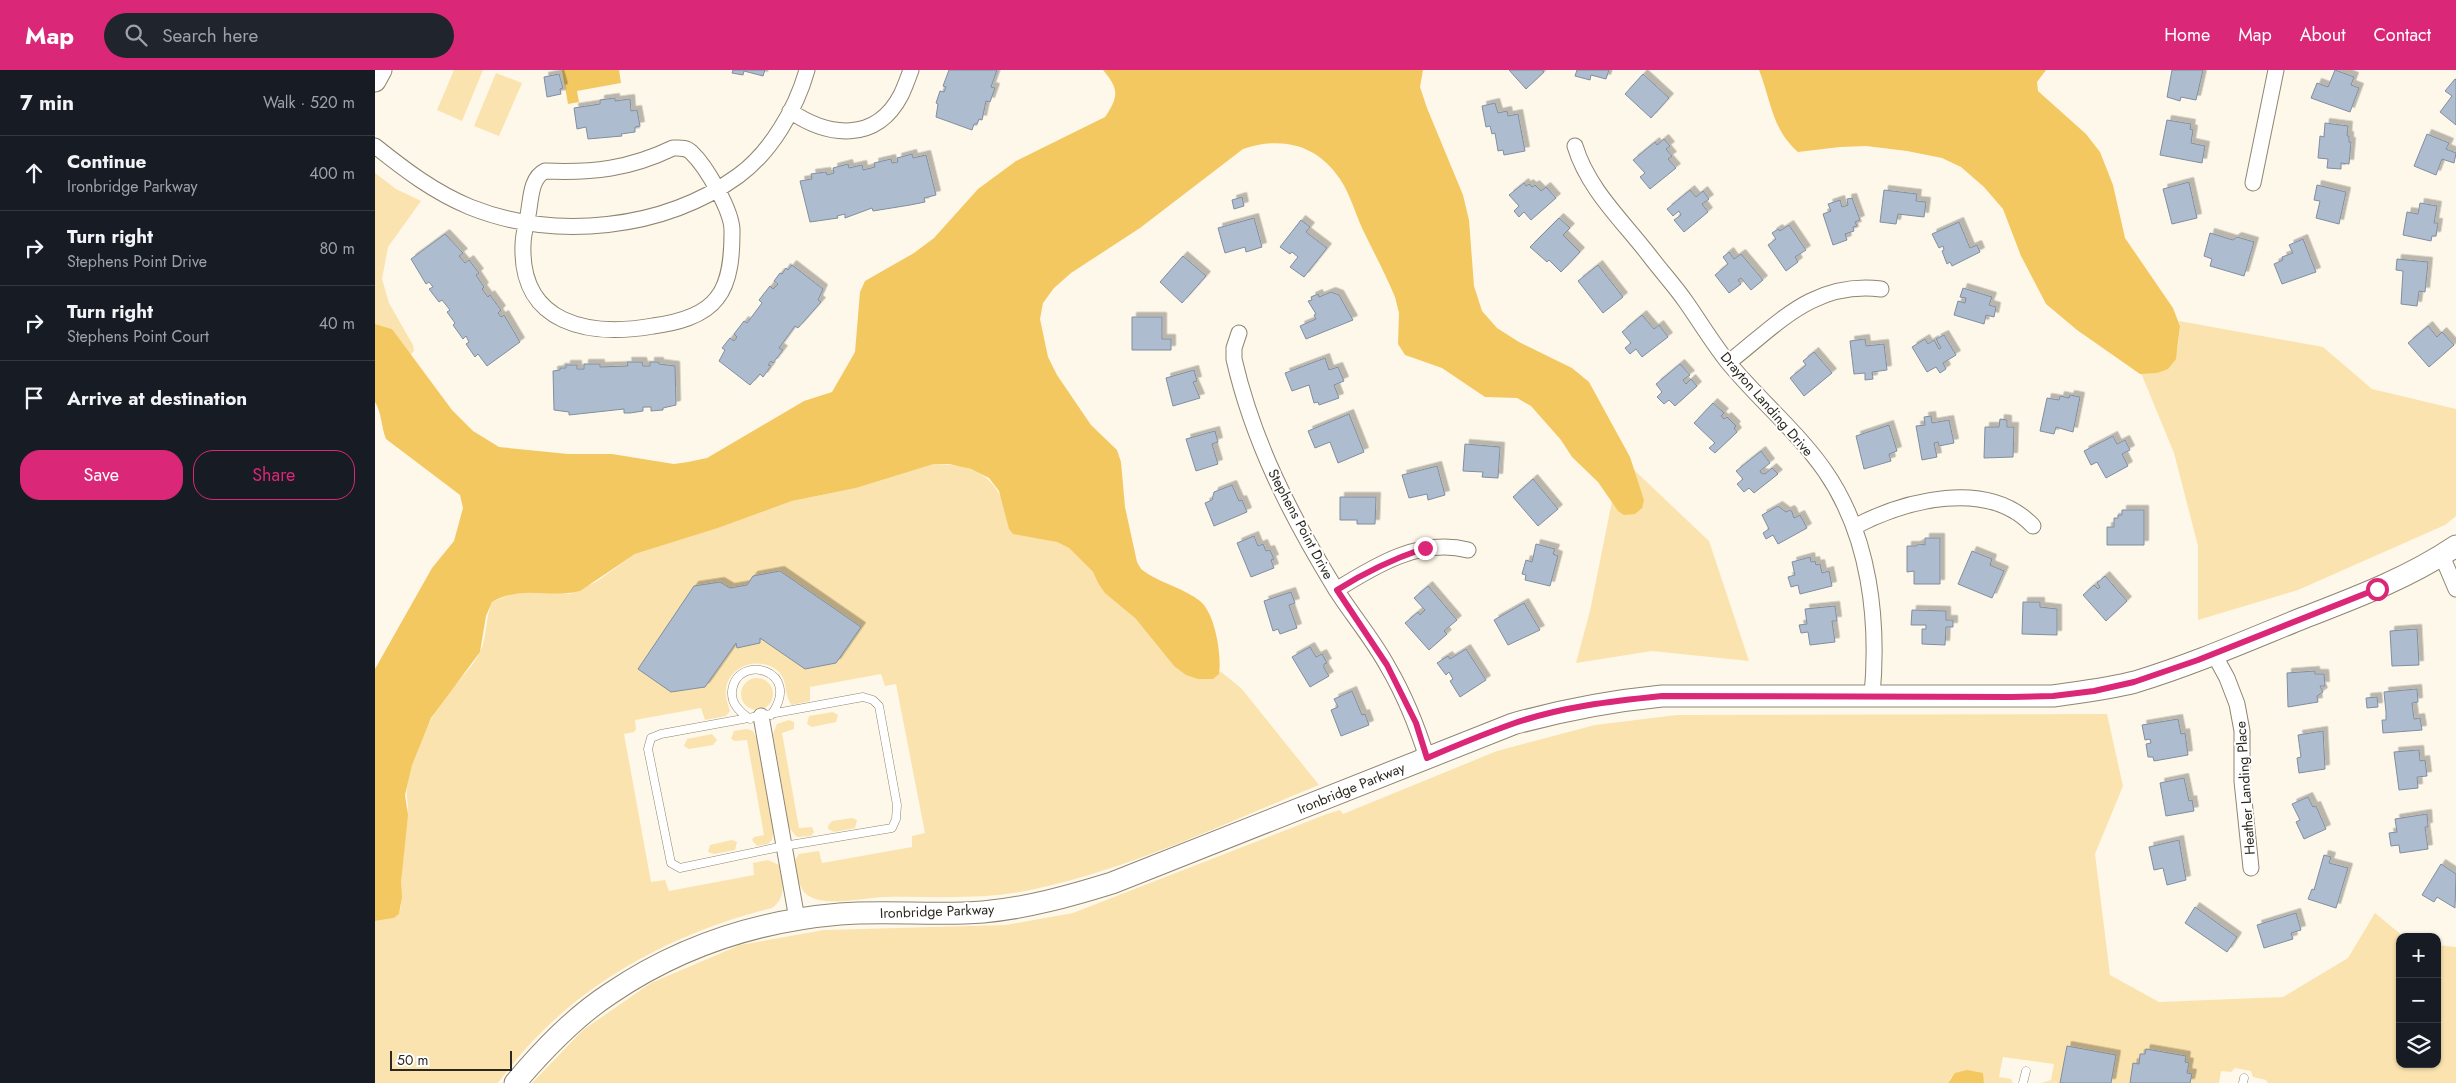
<!DOCTYPE html>
<meta charset="utf-8">
<style>
body{margin:0;font-family:Jost,sans-serif;background:#20242c;color:#f1f3f6}
.controls{position:absolute;right:15px;bottom:15px;display:grid;overflow:hidden;border-radius:10px;box-shadow:0 1px 4px #0004}
.controls button{width:45px;height:45px;display:grid;place-items:center;padding:0;border:0;border-bottom:1px solid #363941;background:#171b24;color:#f1f3f6;font:25px sans-serif}
.scale{position:absolute;left:15px;bottom:12px;width:122px;box-sizing:border-box;padding-left:5px;border:2px solid #2c281f;border-top:0;font-size:14px;line-height:18px;white-space:nowrap;color:#2c281f;-webkit-text-stroke:4px #fff;paint-order:stroke}
.stop{position:absolute;width:15px;height:15px;margin:-11px;border:4px solid #db2777;border-radius:50%;background:#fff}
.stop.end{background:#db2777;border-color:#fff;box-shadow:0 1px 5px #0008}
.list{margin:0;padding:0;list-style:none}
h2{display:flex;justify-content:space-between;align-items:center;height:65px;margin:0;padding:0 20px;font-size:21px}
h2 small{font-size:16px;font-weight:400;color:#9ea1a6}
.list li{display:grid;grid-template-columns:32px 1fr auto;gap:15px;align-items:center;box-sizing:border-box;height:75px;padding:0 20px;border-top:1px solid #363941}
.list b{display:block;font-size:19px;white-space:nowrap}
.list p{margin:0;font-size:16px;white-space:nowrap;color:#9ea1a6}
.list em{font-size:16px;font-style:normal;color:#9ea1a6}
.actions{display:flex;gap:10px;padding:15px 20px}
.actions a{flex:1;padding:11px 0;border:1px solid #db2777;border-radius:20px;text-align:center;font-size:18px;color:#db2777}
.actions .main{background:#db2777;color:#fff}
.icon{flex:none;width:28px;height:28px;fill:none;stroke:currentColor;stroke-width:2;stroke-linecap:round;stroke-linejoin:round}
.map{position:relative;flex:none;width:2081px;height:1013px;overflow:hidden}
header{display:flex;align-items:center;gap:30px;box-sizing:border-box;height:70px;padding:0 25px;background:#db2777;color:#fff}
header strong{font-size:24px}
nav{display:flex;gap:28px;margin-inline-start:auto;font-size:18px}
.search{width:350px;height:45px;background:#20242c;display:flex;align-items:center;gap:12px;box-sizing:border-box;padding:0 18px;border-radius:28px;color:#9ea1a6;font-size:19px}
main{display:flex}
aside{flex:1;background:#171b24}
.map>svg:first-child{display:block}
.green{fill:#fae3ae}
.water{fill:#f3c861}
.building{fill:#aebccf;stroke:#818ea0;filter:url(#shadow)}
.lines{fill:none;stroke-linecap:round;stroke-linejoin:round}
.lane-casing{stroke:#8f8571;stroke-width:9}
.street-casing{stroke:#8f8571;stroke-width:17}
.secondary-casing{stroke:#8f8571;stroke-width:23}
.lane{stroke:#fff;stroke-width:8}
.street{stroke:#fff;stroke-width:15}
.secondary{stroke:#fff;stroke-width:21}
.route{stroke:#db2777;stroke-width:6}
.labels{text-anchor:middle;stroke-width:4;stroke-linejoin:round;paint-order:stroke}
.street-label{font-size:14px;fill:#2c281f;stroke:#fff}
</style>
<header>
<strong>Map</strong>
<div class="search"><svg class="icon" aria-label="search" viewBox="0 0 24 24"><circle cx="10" cy="10" r="6"/><path d="M15 15l6 6"/></svg>Search here</div>
<nav><a>Home</a><a>Map</a><a>About</a><a>Contact</a></nav>
</header>
<main>
<aside>
<h2>7 min<small>Walk · 520 m</small></h2>
<ul class="list">
<li><svg class="icon" aria-label="ahead" viewBox="0 0 24 24"><path d="M12 20V5M6 11l6-6 6 6"/></svg><div><b>Continue</b><p>Ironbridge Parkway</p></div><em>400 m</em></li>
<li><svg class="icon" aria-label="right" viewBox="0 0 24 24"><path d="M7 20v-9h11M14 6l5 5-5 5"/></svg><div><b>Turn right</b><p>Stephens Point Drive</p></div><em>80 m</em></li>
<li><svg class="icon" aria-label="right" viewBox="0 0 24 24"><path d="M7 20v-9h11M14 6l5 5-5 5"/></svg><div><b>Turn right</b><p>Stephens Point Court</p></div><em>40 m</em></li>
<li><svg class="icon" aria-label="arrive" viewBox="0 0 24 24"><path d="M6 21V4h12l-3 4 3 4H6"/></svg><div><b>Arrive at destination</b></div></li>
</ul>
<div class="actions"><a class="main">Save</a><a>Share</a></div>
</aside>
<div class="map">
<svg width="2081" height="1013" viewBox="0 0 2081 1013">
<defs>
<filter id="shadow"><feDropShadow dx="4.5" dy="-4.5" stdDeviation="0" flood-color="#0004"/></filter>
</defs>
<rect width="100%" height="100%" fill="#fef8ea"/>
<path class="green" d="M79 0H108L87 51 62 40Z
M121 3 147 13 124 66 99 56Z
M0 103 21 119 46 131 13 177 7 209 14 233 38 275 39 281 35 285 17 259 0 254Z
M1804 251 1948 277 1997 319 2081 339V446L2070 455 1923 520 1823 550V476L1799 383 1766 303C1803 304 1802 288 1805 256Z
M559 394C606 394 629 412 634 459L682 472 694 478 718 502 723 513 760 548 799 596 844 604 845 601 866 618 944 715C848 754 747 803 645 822 600 830 554 826 509 827 487 828 438 840 427 819 422 811 422 799 420 790L424 784 444 781 447 793 537 777V766L550 763 521 614 510 616 506 604 435 617V631L417 635C409 627 413 611 404 602 389 587 359 592 352 614 349 624 352 632 355 641L351 646 330 650 326 638 260 650 261 659 259 662 249 664 276 812 290 810 294 821 379 805 378 793 393 790 404 795C407 811 413 827 397 838 289 865 189 921 123 1013H0V851L19 848 24 844 26 836V813L33 735C26 706 51 653 69 629 80 613 98 598 106 580 112 566 110 549 117 532L142 522 157 521 194 524 221 512 260 484 343 458 417 431 481 418Z
M1258 399 1334 471 1374 591 1277 581 1201 593 1215 541 1237 431 1243 441 1269 430Z
M366 624a16 16 0 1 1 32 0a16 16 0 1 1-32 0Z
M458 642 463 645 461 652 437 657 432 654 434 646Z
M1732 644 1748 716 1720 784 1735 905 1784 932 1908 927 1973 888 2000 843 2029 867H2025V994H2062V875L2081 877V1013H1893L1891 1010 1878 1007 1876 1001 1860 998 1856 1002 1846 1001 1844 1013H1666L1676 1010 1679 994 1628 987 1624 1007 1636 1009 1638 1013H1609V1010L1576 1007 1573 1013H157L208 960 276 913 365 875 449 860 631 855 698 843 952 744 965 740 968 744 1122 681 1220 655 1302 645Z
M414 650 419 652V659L407 663 424 758 437 757 439 762 436 766 422 767 414 758 398 664 402 654Z
M372 659 378 661 383 672 399 759 397 770 393 774 382 776 377 770 379 767 389 765 372 670 360 671 356 669 359 661Z
M337 664 342 670 338 675 314 679 309 676 312 669Z
M477 748 482 750 480 758 459 762 453 759V756L457 751Z
M357 770 362 772 360 780 339 784 333 782 335 775Z"/>
<path class="water" d="M187 0H244L246 13 202 21 204 32 193 34Z
M728 0H1048L1045 17 1052 38 1088 125 1094 150 1099 216 1107 241 1122 258 1144 272 1197 298 1214 312 1255 387 1269 430 1267 438 1260 444 1249 445 1243 441 1223 412 1197 387 1186 370 1156 336 1142 328 1110 327 1067 298 1030 285 1023 274 1024 243 1020 227C1010 203 998 181 987 158 980 142 975 124 965 109 942 74 906 66 868 79L765 158 696 203 679 218 668 233 665 249 673 287 682 305 716 355 742 380 746 392 750 437 762 492 766 499 773 504C789 514 810 519 825 531 840 543 847 585 844 604L838 609H823L811 605 799 596 760 548 730 523 723 513 718 502 694 478 682 472 638 464 634 459 624 421 614 408 596 399 574 394H559L481 418 417 431 343 458 260 484 205 521C173 529 149 514 117 532L111 546 105 582 56 648 37 695 30 725 33 745 26 813 27 827 24 844 19 848 0 851V599L57 498 79 471 88 438 85 425 11 369C6 356 7 344 0 332V254L17 259 77 340 98 361 124 377 193 384H237L299 394 313 392 332 388 429 331 457 322 480 282 485 222 490 211 539 183 559 168 603 119 641 91 730 47C744 26 744 19 728 0Z
M1384 0H1671L1662 12 1663 21 1711 64 1725 82 1738 115 1750 168 1798 238 1805 256 1801 289 1793 299 1782 303 1765 304 1702 260 1671 234 1646 186 1628 139 1609 117 1586 97 1567 88 1532 81 1491 76 1465 77 1423 82C1397 60 1396 30 1384 0Z
M1592 1000 1608 1003 1609 1013H1573L1580 1003Z"/>
<path class="building" d="M358 0H390L388 6 369 1 368 5 357 3Z
M574 0H622L616 17 620 18 615 32 611 31 607 50 604 49 602 54H599L597 60 561 47 563 34 561 33 565 21 569 22 571 17 568 16Z
M1134 0H1167L1169 2 1151 19Z
M1202 0H1234L1231 9 1216 5 1215 10 1200 6Z
M1797 0H1828L1821 30 1806 27 1805 31 1792 27Z
M1960 0 1979 7 1976 15 1984 18 1975 42 1936 28 1942 13 1953 17Z
M184 4 188 18 185 19 186 24 172 27 169 7Z
M1268 4 1294 28 1276 48 1250 24Z
M2080 9 2081 10V55L2065 42 2077 26 2070 21Z
M240 28V31L255 29 256 41 262 40 265 56 260 57V62L246 64 247 66 213 69 211 57 202 59 199 38 225 34V30Z
M1120 33 1123 43 1132 41 1133 46 1143 44 1150 81 1129 85 1128 80 1123 81 1120 63 1117 64 1115 56 1111 57 1107 36Z
M1792 50 1816 54 1815 59 1818 60 1816 73 1830 76 1827 93 1785 85Z
M1950 53 1973 56 1972 66H1974V72H1976L1974 94 1966 93V99L1952 98 1953 89 1943 88 1945 66 1949 67Z
M2052 64 2074 73 2071 79 2081 83 2079 93 2067 89 2061 105 2039 96Z
M1289 69 1295 76 1291 79 1297 86 1293 89 1301 98 1275 119 1265 107 1270 103 1258 90 1280 72 1282 75Z
M537 84 538 88 551 85 561 125 549 128 550 132 535 135 498 141 497 138 470 148V144L462 146 463 148 435 152 425 111 437 109 436 104 451 102 452 105 459 103 458 98 473 94 474 98 487 95 488 100 500 97 499 93 516 89 517 93 523 92 522 88Z
M1814 112 1822 148 1797 154 1788 119Z
M1149 113 1151 116 1154 114 1157 117 1160 115 1166 121 1171 117 1181 128 1156 150 1149 142 1144 147 1139 141 1144 136 1134 125Z
M1942 115 1971 122 1964 154 1941 148 1945 131 1939 130Z
M1315 120 1321 127 1328 121 1334 129 1327 134 1333 142 1309 162 1299 150 1306 145 1304 141 1298 146 1292 139Z
M1509 120 1542 124 1541 131 1551 132 1549 147 1523 144 1521 154 1505 152Z
M867 127 869 136 859 139 857 130Z
M1477 128 1485 150 1480 152 1482 156 1478 157 1479 161 1470 164 1472 170 1458 175 1448 144 1456 141 1453 134 1465 130 1467 137 1473 135 1472 129Z
M2045 133 2062 136 2059 153H2063L2061 166H2057L2056 171 2028 165 2032 142 2043 144Z
M879 148 887 177 871 182 870 177 850 183 843 158Z
M1184 148 1195 158 1188 165 1205 182 1186 202 1174 190 1172 192 1155 177Z
M926 150 935 157 931 162 952 178 929 207 915 197 923 187 917 182 915 184 905 177Z
M1584 152 1595 178 1602 175 1605 182 1577 196 1575 192 1572 194 1567 181 1569 180 1568 176 1564 178 1557 164Z
M1414 155 1431 180 1420 187 1423 192 1411 201 1393 175 1401 169 1397 163 1403 159 1405 161Z
M1835 163 1858 170 1862 167 1879 172 1869 206 1835 196 1837 189 1829 186Z
M70 164 88 183 84 186 90 193 94 190 104 203 101 205 109 217 107 219 113 227 115 225 126 240 123 243 126 247 129 245 145 272 112 296 103 284 100 287 91 274 94 272 91 266 88 269 78 255 80 253 72 242 75 240 67 230 64 232 54 219 58 217 54 212 51 214 36 189Z
M1928 169 1941 202 1907 214 1899 194 1908 190 1907 187 1918 183 1914 175Z
M1354 182 1359 189 1366 184 1388 210 1376 220 1366 208 1363 210 1366 214 1354 223 1340 205 1353 194 1348 187Z
M808 186 831 206 807 233 785 212Z
M2022 189 2053 192 2050 222 2044 221 2042 236 2026 234 2028 201 2021 200Z
M417 195 448 219 443 230 446 232 423 258 420 256 404 278 408 280 398 293 396 291 393 295 396 296 388 307 385 304 375 315 344 291 350 280 347 278 355 268 359 271 362 267 359 264 369 251 372 253 387 233 384 230 395 216 398 219 403 214 399 211 405 203 407 204 411 198 413 200Z
M1223 195 1248 227 1228 243 1203 211Z
M1588 218 1617 227 1614 235 1621 237 1619 247 1611 245 1609 254 1579 245 1583 231 1590 233 1591 228 1585 227Z
M956 222 964 225 978 250 931 269 925 256 941 249 939 245 941 244 933 231 937 230 936 227 943 224 944 227Z
M1267 245 1279 259 1284 255 1293 267 1267 287 1261 279 1255 284 1250 278 1256 273 1247 262Z
M757 247H787V269H796V280H757Z
M2053 256 2062 267 2067 262 2079 275 2054 297 2033 273Z
M1569 265 1581 285 1568 293 1571 299 1565 303 1561 297 1552 302 1537 277 1550 269 1553 274 1559 270 1564 279 1566 278 1561 269Z
M1490 269 1491 276 1509 274 1512 300 1497 302 1498 309 1490 310V303L1479 304 1475 271Z
M1439 282 1457 303 1429 326 1415 308 1431 295 1428 291Z
M950 288 954 300 963 297 969 311 959 315 964 328 944 335 943 332 939 333 934 315 917 321 910 303Z
M252 292H267L268 296H275V292H284V294L300 296 301 335 288 338V340L276 341V337H268V341L255 343H249V339L194 345V342L179 340 178 301 185 300V298H191V295H202V299H209V294H225V297L253 296Z
M1305 294 1315 305 1308 310 1311 314 1316 309 1322 316 1300 336 1294 330 1289 334 1282 327 1287 322 1281 314Z
M819 300 822 311 818 312 825 328 798 336 791 308Z
M1695 325 1705 327 1698 362 1681 357 1679 364 1665 361 1672 328 1684 330 1685 326 1694 328Z
M1338 333 1349 343 1346 346 1349 349 1352 347 1361 356 1359 358 1362 362 1340 383 1334 378 1340 373 1319 353Z
M974 344 989 382 963 393 955 372 940 378 933 361Z
M1556 346 1557 353 1574 350 1579 373 1564 376 1563 372 1559 373 1562 387 1547 390 1541 356 1550 355 1549 347Z
M1625 349 1632 350V357H1639L1638 387 1609 388 1610 357H1624Z
M1514 355 1522 381 1514 384 1516 391 1489 399 1481 366Z
M840 361 843 372 837 374 843 394 821 401 811 369Z
M1738 366 1742 374 1750 370 1755 380 1747 384 1753 396 1731 408 1722 392 1716 395 1709 381Z
M1090 374 1125 377 1123 408 1107 407 1108 402 1088 401Z
M1386 381 1395 393 1385 401 1386 403 1390 404 1397 398 1403 404 1379 423 1374 418 1369 422 1362 414 1368 409 1361 401Z
M1062 396 1070 425 1053 430 1052 424 1034 428 1027 405Z
M1158 409 1183 439 1163 456 1138 427Z
M857 415 864 431 867 430 872 442 839 456 830 433 837 430 839 422Z
M965 427H1001L1000 454H982V450H965Z
M1403 436 1411 442 1415 440 1417 442 1419 448 1425 445 1432 458 1403 474 1398 465 1391 469 1388 463 1394 459 1387 445Z
M1747 440H1769V475H1732V457H1739V448H1743V445H1747Z
M879 466 883 476 888 474 891 481 895 480 899 489 896 490 899 498 876 507 862 473Z
M1550 468H1565V514H1539V501L1532 502V476H1541L1544 474 1550 475Z
M1161 474 1180 479 1178 484 1183 486 1175 516 1150 510 1151 505 1147 504 1151 490 1157 492Z
M1597 481 1617 489 1615 495 1629 501 1617 528 1583 514Z
M1435 487 1436 492 1440 491 1441 495 1445 494 1447 503 1454 501 1457 516 1425 524 1423 515 1416 517 1413 507 1420 505 1417 492Z
M405 501 486 557 461 593 430 599 385 568V573L362 578 361 573 330 617 296 622 263 599 319 516 345 512 355 518 372 515 378 506Z
M1730 506 1752 531 1731 551 1708 525 1719 515 1723 519 1725 517 1722 513Z
M1053 516 1082 550 1069 561 1072 564 1054 580 1030 553 1043 542 1045 545 1050 540 1039 528Z
M916 522 920 533 914 535 922 558 905 564 903 559 898 561 889 531Z
M1648 532H1665V537L1682 539V565L1647 564Z
M1149 533 1165 560 1133 575 1119 550Z
M1460 536 1462 551H1457L1460 572 1435 575 1433 562 1426 563 1424 555 1432 554 1430 539Z
M1537 540 1571 541V550H1578V557H1571L1570 575 1547 574V559H1551V555H1536Z
M2042 559 2044 595 2017 596 2015 561Z
M935 577 941 587 947 584 952 593 949 594V598L954 606 935 617 917 587Z
M1091 579 1111 610 1085 627 1075 611 1078 609 1074 602 1071 605 1062 593 1073 586 1075 589Z
M1940 601V604H1949L1950 616H1945L1948 622 1942 626 1943 632 1913 637 1912 603Z
M2042 619 2043 632 2037 633 2039 649 2045 648 2047 660 2008 663 2007 650H2011V642L2009 622Z
M977 621 987 645 990 644 994 655 966 666 956 640 963 637 959 629Z
M2002 627 2003 637 1992 638 1991 628Z
M1803 649 1806 664 1810 663 1813 685 1779 691 1778 687H1773L1771 674 1776 673 1775 669 1770 670 1767 655Z
M1948 661 1950 699 1924 703 1922 688 1926 687 1923 665Z
M2044 680 2045 691 2050 690 2052 706 2042 707 2043 718 2024 720 2019 682Z
M1809 708 1814 731 1817 730 1819 741 1791 746 1785 713Z
M1933 727 1938 737 1941 736 1951 759 1929 769 1921 752 1925 750 1917 734Z
M2052 744 2053 757H2050L2053 779 2025 783 2024 775 2016 776 2014 763 2022 762 2020 749Z
M1804 770 1811 810 1792 815 1788 798 1779 800 1774 777Z
M1949 785 1956 787 1954 793 1973 798 1961 838 1933 829 1937 819 1939 820Z
M2066 794 2081 804 2080 838 2062 827 2059 832 2047 825Z
M1820 837 1862 867 1852 882 1810 853Z
M1921 843 1926 860 1916 863 1918 869 1889 878 1882 855Z
M1692 976 1741 985 1736 1013H1685Z
M1771 979 1811 986 1810 992 1814 993 1812 1003 1817 1004 1815 1013H1755L1758 993 1764 994 1765 984H1770Z"/>
<g class="lines">
<g class="lane-casing">
<path id="lane" d="M488 627 498 630 504 636 522 735 521 749 517 758 409 776 305 798 296 793 273 679 276 668 286 664Z
M375 649C365 642 356 634 357 621 362 582 429 600 396 645
M1648 1013 1651 1001
M1868 1013 1869 1008"/>
</g>
<g class="street-casing">
<path id="street" d="M415 41C453 67 501 73 526 25 530 17 533 8 536 0
M0 76C30 100 59 122 95 137 180 171 288 160 363 106 396 82 421 39 432 0
M1200 76C1213 119 1247 150 1274 185 1286 201 1300 216 1311 232 1325 252 1337 272 1352 291 1383 329 1422 361 1450 401 1495 466 1504 550 1497 626
M298 78C304 78 311 77 316 82 331 96 358 142 357 162 357 182 356 211 342 228 328 247 300 253 278 256 215 267 145 255 148 175 148 165 151 155 153 145 156 131 155 108 170 101 218 103 254 99 298 78Z
M1878 113 1901 0
M864 263 859 278V289C878 372 916 446 960 518 977 545 998 569 1013 597 1030 626 1042 656 1052 688
M1354 292C1403 254 1438 211 1506 219
M1479 457C1530 430 1613 408 1658 456
M2067 486 2081 519
M961 520C1001 495 1045 468 1093 480
M1839 584 1852 608 1862 634 1867 661V711L1876 798
M386 646 422 849"/>
</g>
<g class="secondary-casing">
<path id="secondary" d="M0 11 6 0
M140 1013C168 980 199 947 236 923 304 877 383 851 465 844 512 840 561 846 608 842 652 838 695 826 737 813L1138 654C1188 640 1236 631 1287 626H1678C1705 622 1733 619 1760 612 1816 595 1869 572 1923 550 1977 529 2032 509 2081 476"/>
</g>
<use href="#lane" class="lane"/>
<use href="#street" class="street"/>
<use href="#secondary" class="secondary"/>
</g>
<g class="lines">
<path class="route" d="M1050 478C1018 489 990 502 962 520L1012 595 1041 653 1052 688C1080 676 1109 664 1137 654 1185 637 1237 631 1287 626L1636 627 1678 626 1719 621 1759 612 1823 590 2002 519"/>
</g>
<g class="labels">
<g class="street-label">
<text transform="translate(1392 334) rotate(49)" y="5">Drayton Landing Drive</text>
<text transform="translate(926 454) rotate(62)" y="5">Stephens Point Drive</text>
<text transform="translate(976 718) rotate(-22)" y="5">Ironbridge Parkway</text>
<text transform="translate(1870 718) rotate(-94)" y="5">Heather Landing Place</text>
<text transform="translate(562 841) rotate(-2)" y="5">Ironbridge Parkway</text>
</g>
</g>
</svg>
<div class="controls">
<button>+</button>
<button>−</button>
<button><svg class="icon" aria-label="layers" viewBox="0 0 24 24"><path d="M12 4l9 5-9 5-9-5zM3 14l9 5 9-5"/></svg></button>
</div>
<div class="scale">50 m</div>
<div class="stop" style="left:2002px;top:519px"></div>
<div class="stop end" style="left:1050px;top:478px"></div>
</div>
</main>
